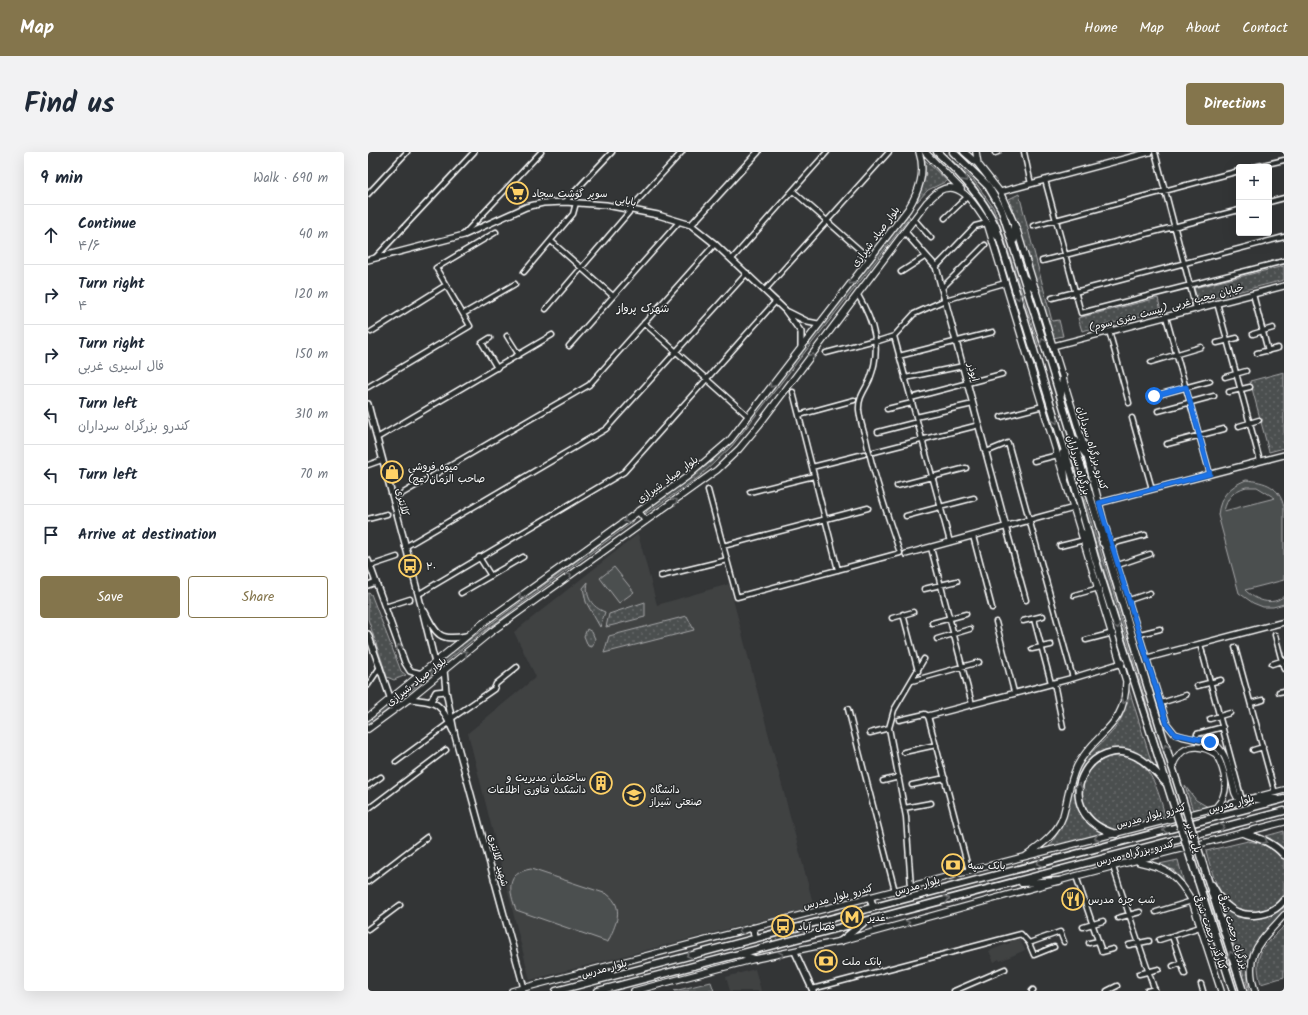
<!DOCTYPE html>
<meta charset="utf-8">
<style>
body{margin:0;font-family:Kalam,"Playpen Sans Arabic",sans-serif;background:#f2f2f3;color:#1f2937}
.controls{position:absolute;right:12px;top:12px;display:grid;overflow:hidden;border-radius:4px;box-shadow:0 4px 16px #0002}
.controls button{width:36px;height:36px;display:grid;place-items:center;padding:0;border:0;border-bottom:1px solid #e0e1e3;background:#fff;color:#1f2937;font:20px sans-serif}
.stop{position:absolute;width:12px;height:12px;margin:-9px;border:3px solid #1a73e8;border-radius:50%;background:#fff}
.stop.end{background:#1a73e8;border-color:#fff;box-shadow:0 1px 4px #0008}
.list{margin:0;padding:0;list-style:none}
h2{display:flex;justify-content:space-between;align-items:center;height:52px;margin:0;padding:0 16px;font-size:17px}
h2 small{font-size:13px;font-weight:400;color:#747a83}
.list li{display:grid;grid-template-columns:26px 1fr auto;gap:12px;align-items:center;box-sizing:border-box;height:60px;padding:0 16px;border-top:1px solid #e0e1e3}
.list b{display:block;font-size:15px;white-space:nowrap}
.list p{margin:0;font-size:13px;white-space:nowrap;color:#747a83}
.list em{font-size:13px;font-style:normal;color:#747a83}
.actions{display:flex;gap:8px;padding:12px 16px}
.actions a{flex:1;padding:9px 0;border:1px solid #84754c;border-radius:4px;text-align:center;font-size:14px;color:#84754c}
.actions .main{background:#84754c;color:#fff}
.icon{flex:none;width:22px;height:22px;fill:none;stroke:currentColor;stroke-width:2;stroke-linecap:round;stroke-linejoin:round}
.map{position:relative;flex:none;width:916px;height:839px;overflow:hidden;border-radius:4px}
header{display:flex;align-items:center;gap:24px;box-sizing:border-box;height:56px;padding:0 20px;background:#84754c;color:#fff}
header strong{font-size:19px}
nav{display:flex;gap:22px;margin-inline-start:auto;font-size:14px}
.intro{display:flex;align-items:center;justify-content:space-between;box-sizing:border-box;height:96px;padding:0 24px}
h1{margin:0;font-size:28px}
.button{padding:10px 18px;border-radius:4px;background:#84754c;color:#fff;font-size:14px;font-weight:700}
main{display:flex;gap:24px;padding:0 24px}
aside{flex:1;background:#fff;border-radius:4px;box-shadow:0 4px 16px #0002}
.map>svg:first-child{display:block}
.built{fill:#404243}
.grass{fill:url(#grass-dots);stroke:#a6a7a8}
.garden{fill:#4c4f50;stroke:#a6a7a8;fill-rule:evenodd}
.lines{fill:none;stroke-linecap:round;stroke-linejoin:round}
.minor-casing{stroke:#fff;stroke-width:7}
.tertiary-casing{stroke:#fff;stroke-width:8}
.secondary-casing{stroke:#fff;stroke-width:8}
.primary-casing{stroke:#fff;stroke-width:9}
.trunk-casing{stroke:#fff;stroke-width:9}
.minor{stroke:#2a2d2e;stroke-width:4}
.tertiary{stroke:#2a2d2e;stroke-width:5}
.secondary{stroke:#2a2d2e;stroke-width:5.5}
.primary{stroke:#2a2d2e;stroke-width:6}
.trunk{stroke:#2a2d2e;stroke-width:6}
.trunk-bridge-casing{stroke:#fff;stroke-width:9;stroke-linecap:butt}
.trunk-bridge{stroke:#2a2d2e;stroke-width:6}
.oneway{stroke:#6a6c6d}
.route{stroke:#1a73e8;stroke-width:5}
.labels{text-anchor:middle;stroke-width:3;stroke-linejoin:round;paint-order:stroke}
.poi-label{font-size:10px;fill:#fff;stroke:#2a2d2e;text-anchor:start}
.street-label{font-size:10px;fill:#fff;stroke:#2a2d2e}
.neighbourhood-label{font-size:11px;fill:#fff;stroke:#2a2d2e}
</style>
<header>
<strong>Map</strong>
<nav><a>Home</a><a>Map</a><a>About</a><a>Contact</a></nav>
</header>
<div class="intro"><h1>Find us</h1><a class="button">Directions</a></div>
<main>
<aside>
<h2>9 min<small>Walk · 690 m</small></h2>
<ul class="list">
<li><svg class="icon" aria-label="ahead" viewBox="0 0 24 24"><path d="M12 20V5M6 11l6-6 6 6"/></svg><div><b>Continue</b><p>۴/۶</p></div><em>40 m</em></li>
<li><svg class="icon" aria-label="right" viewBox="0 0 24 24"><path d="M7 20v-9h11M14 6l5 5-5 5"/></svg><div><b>Turn right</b><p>۴</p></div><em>120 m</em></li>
<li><svg class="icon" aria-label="right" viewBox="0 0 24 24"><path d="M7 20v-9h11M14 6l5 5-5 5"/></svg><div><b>Turn right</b><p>فال اسیری غربی</p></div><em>150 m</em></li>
<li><svg class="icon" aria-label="left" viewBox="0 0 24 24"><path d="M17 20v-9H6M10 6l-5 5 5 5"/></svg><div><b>Turn left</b><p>کندرو بزرگراه سرداران</p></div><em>310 m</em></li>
<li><svg class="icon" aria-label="left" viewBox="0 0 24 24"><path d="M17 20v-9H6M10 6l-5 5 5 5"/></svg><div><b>Turn left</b></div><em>70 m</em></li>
<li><svg class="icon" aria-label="arrive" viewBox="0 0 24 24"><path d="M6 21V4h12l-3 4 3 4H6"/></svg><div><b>Arrive at destination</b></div></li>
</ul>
<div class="actions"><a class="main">Save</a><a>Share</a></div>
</aside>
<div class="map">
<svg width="916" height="839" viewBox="0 0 916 839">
<defs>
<pattern id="grass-dots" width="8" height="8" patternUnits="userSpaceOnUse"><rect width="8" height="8" fill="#4c4f50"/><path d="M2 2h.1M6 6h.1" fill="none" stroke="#67696a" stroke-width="1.8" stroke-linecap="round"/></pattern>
</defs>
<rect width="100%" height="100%" fill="#333536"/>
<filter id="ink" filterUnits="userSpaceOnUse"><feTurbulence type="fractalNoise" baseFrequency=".025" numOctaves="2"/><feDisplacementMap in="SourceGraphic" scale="8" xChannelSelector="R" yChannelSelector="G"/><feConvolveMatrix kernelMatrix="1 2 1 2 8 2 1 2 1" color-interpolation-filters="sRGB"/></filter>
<g filter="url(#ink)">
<path class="built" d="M270 382 289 453 361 432 446 755 162 828 100 581 168 525 146 480Z
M651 786 657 798 632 809 631 807 626 810 621 799 642 791V789L646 787 647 788Z
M387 817 393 839H362L358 825Z"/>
<path class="grass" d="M573 0H575L605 27 625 55 633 76 671 195 669 196 656 160 627 66 607 33Z
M557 8 579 29 560 38 549 50 557 26Z
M651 42 684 169 691 168 695 184 685 186 641 47Z
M540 63 542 65 364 294 331 325 276 363 281 356 344 309 363 290Z
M916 114V128L830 150 826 136Z
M790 146 793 159 714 179 710 166Z
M673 216H675L741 426 807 648Z
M916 220V296L901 300 882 229Z
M263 369 265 370 106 487 0 574V569L87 498Z
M220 430C217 445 224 455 237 460L232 475 218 450 215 436Z
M0 441 3 442 33 519 38 523 26 528 19 525 0 467Z
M277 450V465L238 475 241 462Z
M319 464 326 478 236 501 241 484Z
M219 477 224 480 227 487 224 495 220 494 216 484Z
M760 534 785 615C729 560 672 652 737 682L679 697C700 672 697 645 710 618 715 608 722 601 730 594 751 575 759 563 760 534Z
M746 604C783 602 790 639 798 667 783 671 763 680 747 678 738 677 729 671 724 664 703 640 717 611 746 604Z
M817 634 828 648 840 655 825 659Z
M916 679V698L898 684Z
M880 689 901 693 916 708V742C910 752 900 760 889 760 853 762 846 727 838 699Z
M810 708 816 731 805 718 791 712Z
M831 719 872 839H869L829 720Z
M852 751C869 773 897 769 916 753V759C892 789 875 797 881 839Z
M916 774V825L893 832C884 800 896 795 916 774Z"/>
<path class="garden" d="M878 328C898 330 911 334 916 355V428L877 438C887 448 904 455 916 444V452L905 455H895L885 451 871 441 850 363C852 344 861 335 878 328ZM878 335H889L907 346 856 359C859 346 865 339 878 335Z
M246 415 266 440 251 451 232 426Z
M163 717 239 742C258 756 247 773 240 790L148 758C141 739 137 721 163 717Z
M343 830 346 839H306Z"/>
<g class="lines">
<g class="minor-casing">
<path id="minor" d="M656 0 663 32
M787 0 828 157
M627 1 630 0
M886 15 916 8
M677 28 713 161 916 109
M425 39 502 107
M0 42 39 0
M197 50 244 0
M901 50 916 46
M261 58 314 0
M577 66 599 45
M546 67 563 86
M665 74 871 19
M96 82 173 0
M183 89 245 144
M7 106 106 0
M364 107 459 0
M674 109 871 58
M568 115 607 74 619 71
M156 120 205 62 208 51
M533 120 558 104
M574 136 617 93
M397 138 521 0
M885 142 900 199
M684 146 916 85
M849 151 892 309
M178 157 263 58
M95 162 147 132
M798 165 842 322
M276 171 380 264
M741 179 761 251
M3 180 78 133
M885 182 905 176
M139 184 151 203
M526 184 582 390
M122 186 114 191 129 216
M507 190 526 184 546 162 577 148 637 131
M849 191 869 186
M201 194 311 70
M458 201 507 188
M889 201 910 196
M531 204 625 180
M783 210 833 195
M857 225 878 219
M537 226 595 214
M0 235 102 174 68 116 128 80
M425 240 470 418
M861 240 882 235
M786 244 842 229
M543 246 634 222
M519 257 544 251
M790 259 846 244
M431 263 486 248
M548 265 605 252
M633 265 675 254
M764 266 784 337
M871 274 891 268
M510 280 549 270
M9 286 184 183
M799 292 856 277
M506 300 611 273
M618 300 640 291 705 526
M666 309 690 303
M0 313 14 308
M444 315 496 302
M529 334 598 316
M340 338 369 445 532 401C520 364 506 326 498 287 495 278 492 267 491 258 490 245 498 237 502 227 514 196 506 170 490 143
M382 340 446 324
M25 347 221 233 347 92
M538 364 606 346
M0 367 19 362
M638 375 658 448
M605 384 624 456
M743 392 777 383
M355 394 500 356
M692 394 716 388
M37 395 238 277 379 121
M563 396 604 552
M111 405 123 424
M750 413 782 402
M2 414 29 405
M293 424 359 408
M556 437 589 429
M93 441 155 405
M51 442 256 320 408 149
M706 443 731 436
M761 448 782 441
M17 455 42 447
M535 462 550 519
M524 466 545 460
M666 467 683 531
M655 469 675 464
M628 470 646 540
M564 471 598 462
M772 482 792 477
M907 483 916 517
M569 487 602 477
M718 488 745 481
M832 492 873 644
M867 495 907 641
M664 497 683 493
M904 512 916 508
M544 529 611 510
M686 531 695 575
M0 533 12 515
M829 534 853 528
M911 540 916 539
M793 551 818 543
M883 551 895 548
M480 557 527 739
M84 566 126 537 128 532 149 515
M842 567 862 561
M531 568 557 562 560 564 601 719
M502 581 521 576
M829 582 855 575
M885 598 895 595
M536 600 568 593
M28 610 81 571
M515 629 531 625
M544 633 577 626
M0 634 13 625
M536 656 563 651
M0 657 78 598
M745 715 787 839
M708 724 734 800 745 797
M0 730 59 685
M543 735 538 665 521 576 526 558 556 507
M788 760 824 749
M750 766 772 760
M715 775 735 769
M0 777 32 753
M804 784 817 822
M791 788 832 775
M661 791 692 780 696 790
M721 791 730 789
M761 793 781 789
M805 814 813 811
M771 822 791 817
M833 832 835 839
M444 837 653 782 661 791 666 803 686 795
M586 839 637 817
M664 839 665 838
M739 839 749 834
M779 839 787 837"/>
</g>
<g class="tertiary-casing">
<path id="tertiary" d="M632 40 782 0
M323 73 390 0
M537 80 568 115 638 375
M0 108 96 83 158 55 175 51 197 50 238 53 290 63 323 73 347 92 417 158 433 180V194
M420 160 440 170 450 172
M685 194 916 134
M0 252C22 338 47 424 67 511
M731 351 916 303
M538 402 706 356
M0 408 37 511 42 519 54 522
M0 433 8 430
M57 460C69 484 72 489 98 484
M0 482 23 548
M779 506 916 470
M76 518 78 539 87 584 156 836
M41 547C72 550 72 551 85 579
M63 549 68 540 78 539
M560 564 705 526 754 511
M427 800 445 839"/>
</g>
<g class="secondary-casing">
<path id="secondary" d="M557 0 593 37
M596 0 610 12
M608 0 610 12 632 40 649 78 719 304 738 378 799 572 807 582C817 586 829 587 841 590 860 595 862 624 867 641L869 645 875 648
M270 359 278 369
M0 565 115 471 320 324 362 288 540 57C551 39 558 21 551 0
M0 577 41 547 123 480 349 318 371 297 391 273 559 50C563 46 567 42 571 39 593 26 609 57 619 71L758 529C758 577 728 578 709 614 701 630 700 647 695 664 689 682 672 694 658 704
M804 615C812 593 830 590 848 602 857 618 863 640 849 654
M771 710C799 716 809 723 824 749L853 839
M144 839 601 719 916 638
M266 839 387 807 473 789 708 724 916 670
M887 839C875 800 893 790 916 763"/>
</g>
<g class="primary-casing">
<path id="primary" d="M879 647H908
M654 731 691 729
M502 745 505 755
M385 776 387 786
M473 789 495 771
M371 802 387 807
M212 821 243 822
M188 839 916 647
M230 839 916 659"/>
</g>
<g class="trunk-casing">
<path id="trunk" d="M569 0C594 23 614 45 628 75L700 309 727 406 804 648
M585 0 620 34 633 56C697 251 752 450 814 646
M619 71 629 84
M646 71V88
M656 126 668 138
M693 243 695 224
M708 289 719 304
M695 301 697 326
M714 381 721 394
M734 387 738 378
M735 391 744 395
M875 681C890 686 905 690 916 703
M748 682C675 661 723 573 774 608 783 614 790 623 798 631
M839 725 875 839
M830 729 865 839
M844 733C848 740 852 748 858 753 874 768 903 766 916 748"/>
</g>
<use href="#minor" class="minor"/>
<use href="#tertiary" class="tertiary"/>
<use href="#secondary" class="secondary"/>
<use href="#primary" class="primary"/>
<use href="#trunk" class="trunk"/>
<g class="trunk-bridge-casing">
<path id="trunk-bridge" d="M814 646 839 725
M804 648 830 729"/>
</g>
<use href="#trunk-bridge" class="trunk-bridge"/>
</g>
<defs><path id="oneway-chevron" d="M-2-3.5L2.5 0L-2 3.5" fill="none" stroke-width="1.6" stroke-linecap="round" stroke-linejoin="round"/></defs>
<g class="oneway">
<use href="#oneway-chevron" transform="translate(597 27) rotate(49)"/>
<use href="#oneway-chevron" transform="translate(483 130) rotate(129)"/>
<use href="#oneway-chevron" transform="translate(650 145) rotate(73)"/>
<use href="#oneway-chevron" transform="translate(675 189) rotate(-107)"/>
<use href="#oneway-chevron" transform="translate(444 204) rotate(-53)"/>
<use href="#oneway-chevron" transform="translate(404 233) rotate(127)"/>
<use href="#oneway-chevron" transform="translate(688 269) rotate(73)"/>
<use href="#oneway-chevron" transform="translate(307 349) rotate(-35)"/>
<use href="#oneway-chevron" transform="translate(258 368) rotate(144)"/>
<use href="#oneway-chevron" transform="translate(201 424) rotate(-35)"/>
<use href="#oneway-chevron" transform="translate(153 444) rotate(144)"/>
<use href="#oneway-chevron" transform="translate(749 474) rotate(72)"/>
<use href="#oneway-chevron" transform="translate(31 495) rotate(-109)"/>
<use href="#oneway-chevron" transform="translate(97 501) rotate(-39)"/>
<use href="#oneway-chevron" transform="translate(756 549) rotate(106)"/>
<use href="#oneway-chevron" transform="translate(798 595) rotate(-108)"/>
<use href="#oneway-chevron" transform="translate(711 634) rotate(-81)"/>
<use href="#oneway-chevron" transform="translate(854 675) rotate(-15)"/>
<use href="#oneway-chevron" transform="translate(797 678) rotate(165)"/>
<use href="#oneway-chevron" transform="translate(729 686) rotate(166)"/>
<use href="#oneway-chevron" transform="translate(897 689) rotate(25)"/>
<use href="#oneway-chevron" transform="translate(671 711) rotate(165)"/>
<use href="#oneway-chevron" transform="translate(579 747) rotate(-15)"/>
<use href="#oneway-chevron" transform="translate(539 771) rotate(-15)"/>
<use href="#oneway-chevron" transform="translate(373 779) rotate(165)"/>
<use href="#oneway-chevron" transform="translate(863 802) rotate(-108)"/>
<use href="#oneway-chevron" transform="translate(321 803) rotate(165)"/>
<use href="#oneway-chevron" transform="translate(413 803) rotate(-10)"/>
</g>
</g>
<g class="lines" filter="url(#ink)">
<path class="route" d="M786 244 818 235 842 322 731 351 799 572 807 582 842 590"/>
</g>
<defs>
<g id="supermarket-ring" transform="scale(1.15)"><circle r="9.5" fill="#2a2d2e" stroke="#ffd166" stroke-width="1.5"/><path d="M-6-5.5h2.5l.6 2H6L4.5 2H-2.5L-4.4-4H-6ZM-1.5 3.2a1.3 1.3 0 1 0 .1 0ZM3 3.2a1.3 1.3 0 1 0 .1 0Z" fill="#ffd166"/></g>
<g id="shop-ring" transform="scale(1.15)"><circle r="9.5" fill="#2a2d2e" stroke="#ffd166" stroke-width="1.5"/><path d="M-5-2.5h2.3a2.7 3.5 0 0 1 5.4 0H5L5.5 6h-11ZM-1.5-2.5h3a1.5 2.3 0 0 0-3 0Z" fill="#ffd166"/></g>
<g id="bus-ring" transform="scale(1.15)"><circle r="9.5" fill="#2a2d2e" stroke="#ffd166" stroke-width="1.5"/><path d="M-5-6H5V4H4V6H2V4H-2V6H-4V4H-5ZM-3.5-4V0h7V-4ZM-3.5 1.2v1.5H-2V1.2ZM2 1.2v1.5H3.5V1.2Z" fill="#ffd166"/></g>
<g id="building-ring" transform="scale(1.15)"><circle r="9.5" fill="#2a2d2e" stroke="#ffd166" stroke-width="1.5"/><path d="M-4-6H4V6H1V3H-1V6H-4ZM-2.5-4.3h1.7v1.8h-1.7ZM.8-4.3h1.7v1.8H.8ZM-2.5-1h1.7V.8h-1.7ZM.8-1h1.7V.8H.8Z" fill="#ffd166"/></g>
<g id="university-ring" transform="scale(1.15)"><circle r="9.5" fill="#2a2d2e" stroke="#ffd166" stroke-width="1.5"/><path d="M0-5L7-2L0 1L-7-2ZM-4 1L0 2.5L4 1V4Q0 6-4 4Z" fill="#ffd166"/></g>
<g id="bank-ring" transform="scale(1.15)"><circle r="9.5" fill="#2a2d2e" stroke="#ffd166" stroke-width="1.5"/><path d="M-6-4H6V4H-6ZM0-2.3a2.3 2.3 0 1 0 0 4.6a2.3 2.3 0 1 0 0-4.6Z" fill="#ffd166"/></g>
<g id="restaurant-ring" transform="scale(1.15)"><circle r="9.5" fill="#2a2d2e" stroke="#ffd166" stroke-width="1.5"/><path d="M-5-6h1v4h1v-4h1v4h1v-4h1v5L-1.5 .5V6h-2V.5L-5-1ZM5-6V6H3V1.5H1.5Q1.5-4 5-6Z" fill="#ffd166"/></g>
<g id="metro-ring" transform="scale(1.15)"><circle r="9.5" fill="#2a2d2e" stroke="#ffd166" stroke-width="1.5"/><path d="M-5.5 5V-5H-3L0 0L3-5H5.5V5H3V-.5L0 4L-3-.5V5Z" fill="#ffd166"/></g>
</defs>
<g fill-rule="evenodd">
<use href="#supermarket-ring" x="149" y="41"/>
<use href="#shop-ring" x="24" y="320"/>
<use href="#bus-ring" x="42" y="414"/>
<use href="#building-ring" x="233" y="631"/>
<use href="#university-ring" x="266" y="643"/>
<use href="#bank-ring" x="585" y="713"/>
<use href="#restaurant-ring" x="705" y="747"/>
<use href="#metro-ring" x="484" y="765"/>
<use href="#bus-ring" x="415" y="774"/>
<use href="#bank-ring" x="458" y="809"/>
</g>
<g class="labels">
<g class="poi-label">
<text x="164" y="45">سوپر گوشت سجاد</text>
<text x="40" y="318">میوه فروشی<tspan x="40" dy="12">صاحب الزمان(عج)</tspan></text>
<text x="58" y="418">۲۰</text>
<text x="218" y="629" text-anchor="end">ساختمان مدیریت و<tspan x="218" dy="12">دانشکده فناوری اطلاعات</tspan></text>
<text x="282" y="641">دانشگاه<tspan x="282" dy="12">صنعتی شیراز</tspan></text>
<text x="600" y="717">بانک سپه</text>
<text x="720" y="751">شب چره مدرس</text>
<text x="500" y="769">غدیر</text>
<text x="430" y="778">فصل آباد</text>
<text x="474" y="813">بانک ملت</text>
</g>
<g class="street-label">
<text transform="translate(258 48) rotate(11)" y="4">بابایی</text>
<text transform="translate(507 84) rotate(-53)" y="4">بلوار صیاد شیرازی</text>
<text transform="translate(798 155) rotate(-15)" y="4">خیابان محب غربی (بیست متری سوم)</text>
<text transform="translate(606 220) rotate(75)" y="4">ابوذر</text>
<text transform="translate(725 296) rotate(74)" y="4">کندرو بزرگراه سرداران</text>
<text transform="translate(711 313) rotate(74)" y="4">بزرگراه سرداران</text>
<text transform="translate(299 327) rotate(-36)" y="4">بلوار صیاد شیرازی</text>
<text transform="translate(35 350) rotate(76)" y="4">کلانتری</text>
<text transform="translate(48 529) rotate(-38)" y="4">بلوار صیاد شیرازی</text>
<text transform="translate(863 651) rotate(-15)" y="4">بلوار مدرس</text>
<text transform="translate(783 663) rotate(-15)" y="4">کندرو بلوار مدرس</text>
<text transform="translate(826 685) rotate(72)" y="4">پل غدیر</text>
<text transform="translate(767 700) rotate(-14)" y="4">کندرو بزرگراه مدرس</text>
<text transform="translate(131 708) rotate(75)" y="4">شهید کلانتری</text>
<text transform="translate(549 733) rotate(-15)" y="4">بلوار مدرس</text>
<text transform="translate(470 744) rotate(-15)" y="4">کندرو بلوار مدرس</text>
<text transform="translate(866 779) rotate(73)" y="4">بزرگراه رحمت شرقی</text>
<text transform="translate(843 780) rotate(71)" y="4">کنارگذر رحمت شرقی</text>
<text transform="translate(236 816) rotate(-15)" y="4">بلوار مدرس</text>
</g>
<g class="neighbourhood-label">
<text x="275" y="160">شهرک پرواز</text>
</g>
</g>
</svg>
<div class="controls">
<button>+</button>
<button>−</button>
</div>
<div class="stop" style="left:786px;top:244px"></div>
<div class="stop end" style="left:842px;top:590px"></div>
</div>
</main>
